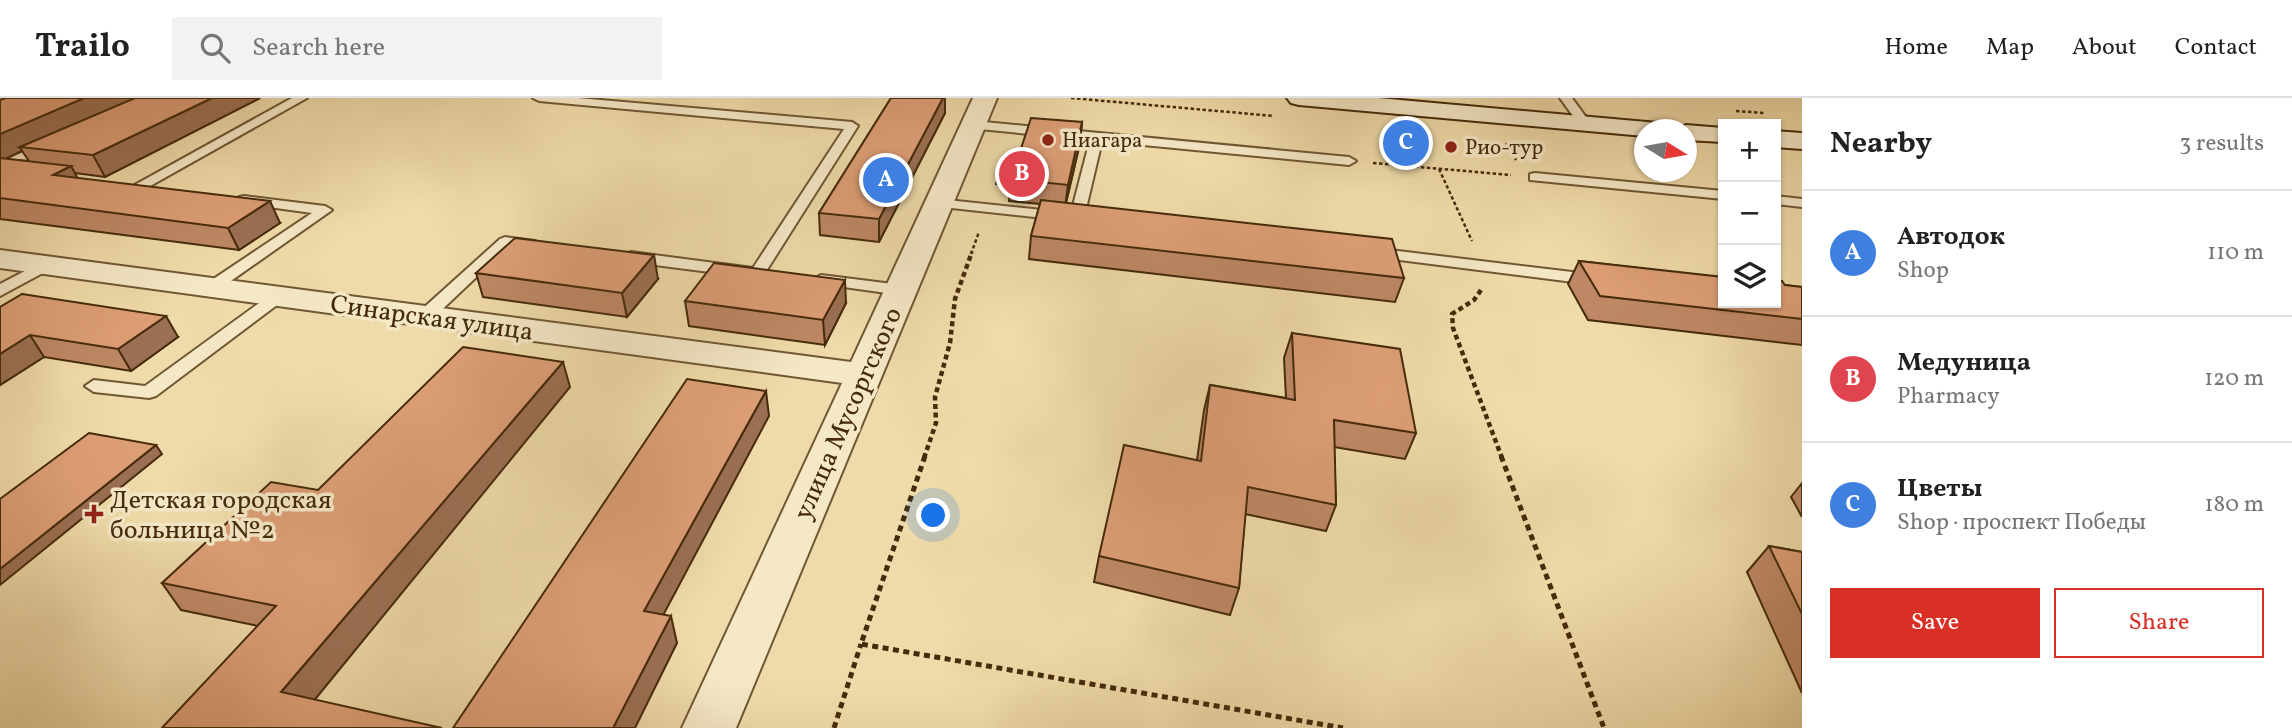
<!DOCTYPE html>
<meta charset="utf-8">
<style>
body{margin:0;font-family:Vollkorn,serif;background:#f2f2f2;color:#222}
.controls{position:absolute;right:21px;top:21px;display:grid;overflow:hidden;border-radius:0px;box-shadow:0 2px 5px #0004}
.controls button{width:63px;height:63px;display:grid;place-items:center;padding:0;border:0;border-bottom:2px solid #e0e0e0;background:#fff;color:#222;font:35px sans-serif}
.compass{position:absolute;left:1634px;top:21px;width:63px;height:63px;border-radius:50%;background:#fff;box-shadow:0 2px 5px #0004;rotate:101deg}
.you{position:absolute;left:934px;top:418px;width:24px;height:24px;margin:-18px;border:5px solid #fff;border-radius:50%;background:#1a73e8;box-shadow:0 0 0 10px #1a73e833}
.badge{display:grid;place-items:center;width:46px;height:46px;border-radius:50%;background:#d93025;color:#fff;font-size:23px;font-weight:700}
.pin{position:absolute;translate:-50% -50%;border:4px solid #fff;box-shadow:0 2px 7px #0006}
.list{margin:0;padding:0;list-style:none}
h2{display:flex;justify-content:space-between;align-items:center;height:91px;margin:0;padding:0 28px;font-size:30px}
h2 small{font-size:23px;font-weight:400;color:#767676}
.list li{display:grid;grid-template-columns:46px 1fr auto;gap:21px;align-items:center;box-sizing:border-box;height:126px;padding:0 28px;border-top:2px solid #e0e0e0}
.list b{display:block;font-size:26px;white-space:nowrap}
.list p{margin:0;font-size:23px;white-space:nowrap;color:#767676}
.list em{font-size:23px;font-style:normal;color:#767676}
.actions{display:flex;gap:14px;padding:21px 28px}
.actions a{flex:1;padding:16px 0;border:2px solid #d93025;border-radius:0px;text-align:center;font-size:24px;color:#d93025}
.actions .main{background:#d93025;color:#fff}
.icon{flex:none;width:38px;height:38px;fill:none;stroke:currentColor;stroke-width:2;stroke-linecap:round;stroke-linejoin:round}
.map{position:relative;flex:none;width:1802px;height:630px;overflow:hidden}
header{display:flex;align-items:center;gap:42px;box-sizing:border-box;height:98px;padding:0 35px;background:#fff;border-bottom:2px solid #e0e0e0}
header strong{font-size:33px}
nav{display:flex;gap:38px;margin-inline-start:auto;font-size:24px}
.search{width:490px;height:63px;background:#f2f2f2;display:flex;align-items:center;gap:18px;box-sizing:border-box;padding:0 24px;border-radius:0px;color:#767676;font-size:26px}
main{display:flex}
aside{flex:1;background:#fff}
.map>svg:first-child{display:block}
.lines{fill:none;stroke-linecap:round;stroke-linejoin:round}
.service-casing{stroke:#705732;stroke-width:4}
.minor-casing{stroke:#705732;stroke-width:4}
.secondary-casing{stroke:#452b0b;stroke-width:4}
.path-far2{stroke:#452b0b;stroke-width:2.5;stroke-dasharray:3.5 2.5;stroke-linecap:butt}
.path-far1{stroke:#452b0b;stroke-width:4.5;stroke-dasharray:5 3.5;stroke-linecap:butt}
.path{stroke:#452b0b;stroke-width:5;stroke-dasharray:6 4.5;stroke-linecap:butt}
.service{fill:#f5e8c7;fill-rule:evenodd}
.minor{fill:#f5e8c7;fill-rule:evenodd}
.secondary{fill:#f5e8c7;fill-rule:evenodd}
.wall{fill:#be8865;stroke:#452b0b;stroke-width:2;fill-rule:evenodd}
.shaded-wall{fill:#9b6f53;stroke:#452b0b;stroke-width:2}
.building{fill:#dd9e76;stroke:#452b0b;stroke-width:2}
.poi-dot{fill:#8f2418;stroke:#f5e8c7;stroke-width:2.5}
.labels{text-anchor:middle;stroke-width:7;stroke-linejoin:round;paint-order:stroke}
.far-poi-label{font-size:21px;fill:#452b0b;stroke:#f5e8c7;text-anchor:start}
.street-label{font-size:26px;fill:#452b0b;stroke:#f5e8c7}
.poi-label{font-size:26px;fill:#452b0b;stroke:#f5e8c7;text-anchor:start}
</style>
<header>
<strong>Trailo</strong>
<div class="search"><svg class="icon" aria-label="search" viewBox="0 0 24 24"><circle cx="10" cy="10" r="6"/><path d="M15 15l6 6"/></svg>Search here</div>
<nav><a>Home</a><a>Map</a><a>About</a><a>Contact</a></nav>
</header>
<main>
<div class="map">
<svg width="1802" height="630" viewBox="0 0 1802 630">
<rect width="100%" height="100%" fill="#efdba9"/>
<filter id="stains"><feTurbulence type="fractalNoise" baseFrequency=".00286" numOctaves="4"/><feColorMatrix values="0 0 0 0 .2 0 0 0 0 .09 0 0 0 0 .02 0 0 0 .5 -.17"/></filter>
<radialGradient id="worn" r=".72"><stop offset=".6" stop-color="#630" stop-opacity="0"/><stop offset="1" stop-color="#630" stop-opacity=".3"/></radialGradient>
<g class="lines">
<g class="service-casing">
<path id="service" d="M292 0H307L143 92 138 93 131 89Z
M533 0H578L852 24 858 28 765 175 757 180 631 164 623 159 631 154 753 170 844 31 539 3Z
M1560 0H1572L1591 26 1589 29H1581Z
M973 23 1349 59 1356 63 1349 67 1102 43 1084 119 1077 123 1070 119 1090 42 969 30 967 27Z
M1535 75 1723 93V101L1530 82V76Z
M244 98 325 108 332 112 218 192H206L204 189 206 186 312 115 239 105V99Z
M1776 98 1802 101V109L1776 106Z
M938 101 1062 114 1069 118 1062 122 933 108V102Z
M505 139 535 143 543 148 535 153 508 149 431 222H419L417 218 419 214 500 141Z
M1373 150 1597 177 1605 182 1597 187 1368 158 1365 155Z
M46 162 54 167 52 170 0 198V186Z
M821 177 901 187 909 192 901 197 815 185 813 182Z
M279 193 285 195 287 198 285 201 156 298 149 300 94 294 85 288 94 282 145 288 273 195Z"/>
</g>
<g class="minor-casing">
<path id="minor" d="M144 0H175L171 5 0 82V64Z
M973 0H997L736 630H682L842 285 0 170V152L851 264Z"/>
</g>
<g class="secondary-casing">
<path id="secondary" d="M1287 0H1378L1658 25 1667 27 1670 32H1644V38L1299 7 1291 5Z
M1686 27 1723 30V44L1686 42V32H1675Z
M1776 33 1802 35V51L1776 49Z"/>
</g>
<path class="path-far2" d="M1071 0 1274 18
M1736 13 1765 15
M1506 45 1516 62
M1373 65 1511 77
M1439 71 1472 143
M996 87 1007 55
M971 156 979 134"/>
<path class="path-far1" d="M1481 192 1474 202 1452 216 1453 230 1502 360
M924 360 936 325 935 299 950 245 955 201 972 154"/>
<path class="path" d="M925 358 861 546 1343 630
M1501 358 1604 630
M834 630 861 546"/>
<use href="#service" class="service"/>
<use href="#minor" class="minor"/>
<use href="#secondary" class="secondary"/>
</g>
<path class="wall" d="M6 0H260L105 79 75 75 77 80 280 125 239 152 0 121V2ZM22 53 29 63 5 61Z
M891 0H945V15L879 144 820 137 819 115Z
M1082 24 1080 45 1066 105 1404 180 1395 204 1029 161 1031 138 1040 106 1009 103 1011 81Z
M1579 163 1802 189V247L1588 222 1568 186Z
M476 175 658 181 627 219 483 199Z
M22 196 178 239 131 273 44 259 0 287Z
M685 203 846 205 825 247 689 228Z
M1292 235 1416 335 1405 361 1334 349 1336 407 1326 433 1245 416 1239 490 1230 517 1094 484 1099 458 1197 362 1204 312 1210 287 1286 300 1284 260Z
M570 289 162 630 258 528 181 512 162 485 318 392Z
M1802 385V419L1791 399Z
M1769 448 1802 454V595L1747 474Z"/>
<path class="shaded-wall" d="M84 0H138L20 49 22 53 0 63V36Z
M212 0H260L105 79 93 57Z
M943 0H945V15L879 144V121Z
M1082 24 1080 45 1065 109 1068 87Z
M71 68 83 90 53 77Z
M270 103 280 125 239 152 228 130Z
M654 157 658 181 627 219 622 195Z
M845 182 846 205 825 247 823 222Z
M166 218 178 239 131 273 118 251Z
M30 237 44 259 0 287V256Z
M563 264 570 289 299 621 281 594Z
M766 293 769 318 651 540 644 513Z
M156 347 162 356 0 487V471Z
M671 518 677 545 635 630H613Z"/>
<path class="building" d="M6 0H84L0 36V2Z
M135 0H212L93 57 20 49Z
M891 0H943L879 121 819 115Z
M1031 20 1082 24 1068 87 1011 81Z
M0 60 71 68 53 77 270 103 228 130 0 100Z
M1041 102 1392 141 1404 180 1031 138Z
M515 140 654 157 622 195 476 175Z
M1579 163 1723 179V205H1776V182L1782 183 1785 187 1802 189V221L1600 198Z
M714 165 845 182 823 222 685 203Z
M22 196 166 218 118 251 30 237 0 256V209Z
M1292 235 1400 251 1416 335 1334 322 1336 407 1248 389 1239 490 1099 458 1124 347 1201 363 1210 287 1295 302Z
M463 249 563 264 281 594 442 630H162L276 508 162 485 271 384 318 392Z
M687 281 766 293 644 513 671 518 613 630H453Z
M89 335 156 347 0 471V401Z
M1769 448 1802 454V516Z"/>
<g class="poi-dot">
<circle cx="1048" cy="42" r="7"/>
<circle cx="1451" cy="49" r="7"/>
<path d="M90.5 405.5h7v7h7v7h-7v7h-7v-7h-7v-7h7z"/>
</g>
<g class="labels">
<g class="far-poi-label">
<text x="1062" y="49">Ниагара</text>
<text x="1465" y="56">Рио-тур</text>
</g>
<g class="street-label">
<text transform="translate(432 219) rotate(8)" y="9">Синарская улица</text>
<text transform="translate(847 315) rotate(-66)" y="9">улица Мусоргского</text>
</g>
<g class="poi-label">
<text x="110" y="410">Детская городская<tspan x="110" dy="30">больница №2</tspan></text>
</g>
</g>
<rect width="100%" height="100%" filter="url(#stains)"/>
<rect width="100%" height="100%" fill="url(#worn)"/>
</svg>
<div class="controls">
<button>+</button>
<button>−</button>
<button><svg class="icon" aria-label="layers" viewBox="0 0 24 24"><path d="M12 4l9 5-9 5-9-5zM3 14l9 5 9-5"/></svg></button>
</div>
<svg class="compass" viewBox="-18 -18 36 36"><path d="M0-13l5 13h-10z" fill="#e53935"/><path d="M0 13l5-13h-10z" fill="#767676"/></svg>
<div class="you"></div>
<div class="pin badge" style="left:886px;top:82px;background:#3f7fe0">A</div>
<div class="pin badge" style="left:1022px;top:76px;background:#e0444e">B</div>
<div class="pin badge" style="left:1406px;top:45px;background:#3f7fe0">C</div>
</div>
<aside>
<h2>Nearby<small>3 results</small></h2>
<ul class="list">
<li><span class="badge" style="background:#3f7fe0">A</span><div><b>Автодок</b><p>Shop</p></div><em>110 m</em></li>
<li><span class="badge" style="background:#e0444e">B</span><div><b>Медуница</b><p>Pharmacy</p></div><em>120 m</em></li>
<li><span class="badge" style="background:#3f7fe0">C</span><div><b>Цветы</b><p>Shop · проспект Победы</p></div><em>180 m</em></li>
</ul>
<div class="actions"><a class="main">Save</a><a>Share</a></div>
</aside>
</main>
